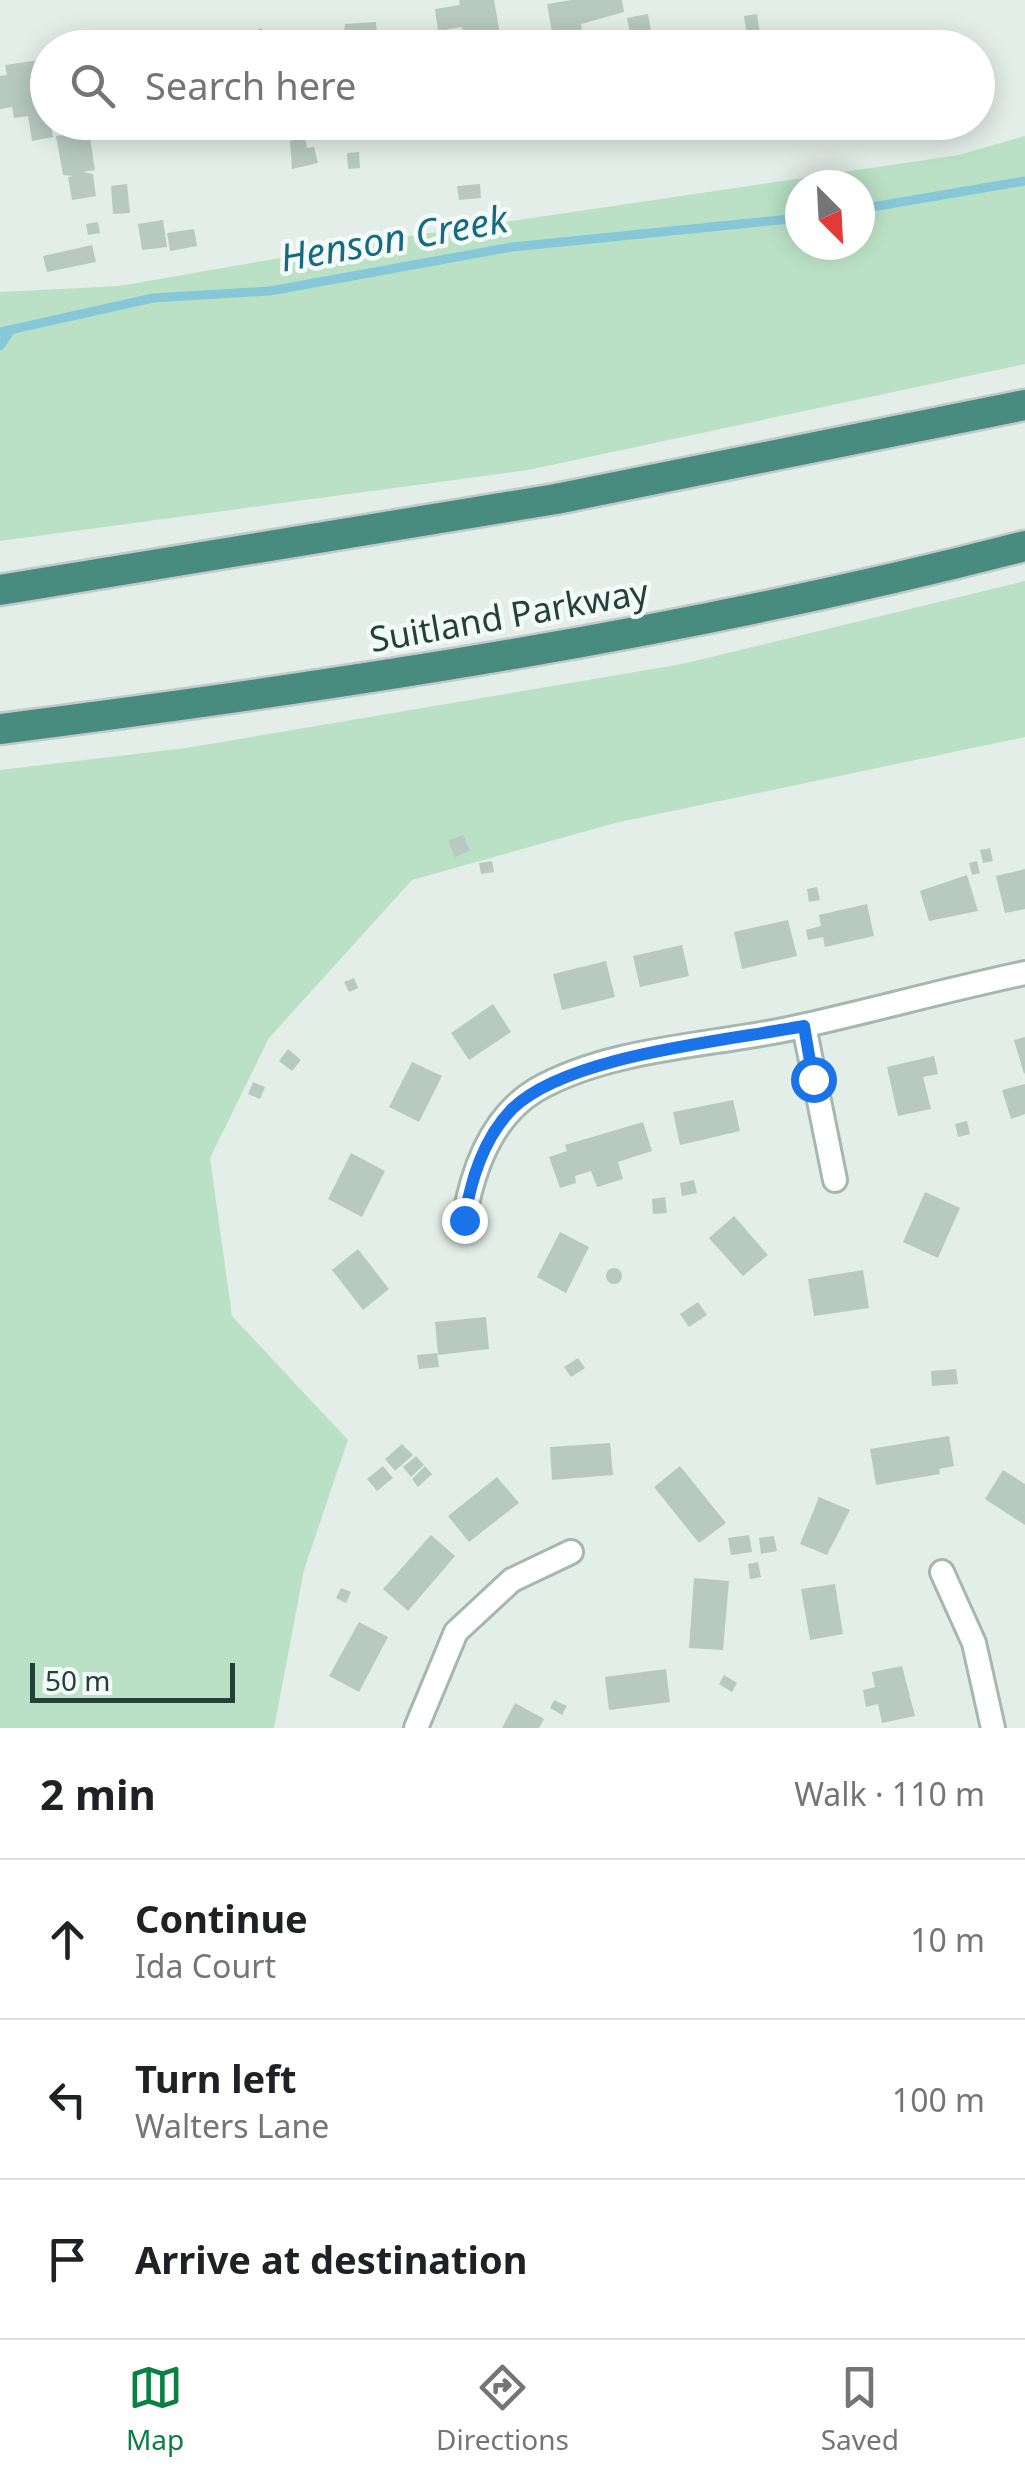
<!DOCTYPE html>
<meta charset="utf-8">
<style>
body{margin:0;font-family:"Noto Sans",sans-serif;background:#f2f2f2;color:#202124}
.compass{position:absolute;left:785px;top:170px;width:90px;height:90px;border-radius:50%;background:#fff;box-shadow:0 5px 25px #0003;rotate:156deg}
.scale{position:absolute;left:30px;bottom:25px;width:205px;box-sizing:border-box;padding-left:10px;border:5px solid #214139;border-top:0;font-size:28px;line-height:35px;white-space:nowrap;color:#214139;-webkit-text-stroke:8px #f4faf7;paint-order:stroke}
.stop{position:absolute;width:30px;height:30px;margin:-22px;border:8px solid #1a73e8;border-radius:50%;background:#fff}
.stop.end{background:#1a73e8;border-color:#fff;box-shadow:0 2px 10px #0008}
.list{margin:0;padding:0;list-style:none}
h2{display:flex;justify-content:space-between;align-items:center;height:130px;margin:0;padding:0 40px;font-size:42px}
h2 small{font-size:32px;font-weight:400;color:#757577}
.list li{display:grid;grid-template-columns:65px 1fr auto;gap:30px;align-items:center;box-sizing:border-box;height:160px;padding:0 40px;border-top:2px solid #e0e0e0}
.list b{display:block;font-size:38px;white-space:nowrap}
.list p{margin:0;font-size:32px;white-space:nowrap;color:#757577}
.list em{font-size:32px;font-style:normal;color:#757577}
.icon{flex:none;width:55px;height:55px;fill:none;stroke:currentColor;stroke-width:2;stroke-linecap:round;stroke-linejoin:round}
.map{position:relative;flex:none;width:1025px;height:1728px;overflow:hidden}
.search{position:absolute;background:#fff;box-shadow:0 5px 25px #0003;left:30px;right:30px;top:30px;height:110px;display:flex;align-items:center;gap:25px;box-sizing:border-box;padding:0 35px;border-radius:55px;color:#757577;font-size:38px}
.sheet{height:610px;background:#fff}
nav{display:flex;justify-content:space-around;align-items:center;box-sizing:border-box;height:140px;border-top:2px solid #e0e0e0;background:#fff;font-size:28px;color:#757577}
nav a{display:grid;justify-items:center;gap:5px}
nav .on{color:#0b8043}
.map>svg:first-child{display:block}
.green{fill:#bae1c6;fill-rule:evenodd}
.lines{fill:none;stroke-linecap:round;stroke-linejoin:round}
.stream{stroke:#86c8d7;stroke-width:9}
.building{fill:#b8c9c2}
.minor-casing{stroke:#a5b7b1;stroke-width:28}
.trunk-casing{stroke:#c1cac8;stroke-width:35}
.minor{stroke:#fff;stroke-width:22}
.trunk{stroke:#478c7e;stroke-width:30}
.route{stroke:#1a73e8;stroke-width:12}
.labels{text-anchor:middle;stroke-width:9;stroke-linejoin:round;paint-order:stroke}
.street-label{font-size:35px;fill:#214139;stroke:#f4faf7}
.water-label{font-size:38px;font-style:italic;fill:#156c82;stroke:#f4faf7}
</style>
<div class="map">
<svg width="1025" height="1728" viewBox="0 0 1025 1728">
<rect width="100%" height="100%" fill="#e3eee9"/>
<path class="green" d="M1025 136V364L528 470 0 541V292L119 286 396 238 959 155ZM800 185H860V245H800Z
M1025 581V737L615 823 412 880 269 1038 210 1158 232 1316 348 1440 304 1570 274 1728H0V770L186 748 682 664Z"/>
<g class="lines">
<path class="stream" d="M860 209 1025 181
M0 332 153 298 270 291 512 247 800 218
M0 346 10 331"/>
</g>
<path class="building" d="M459 0H494L502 45 466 48 462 27 438 31 435 9 460 5Z
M572 0H622L624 12 581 24 582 34 553 38 547 4Z
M648 14 654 48H644L643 41 632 43 627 18Z
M757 14 760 34 747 36 744 16Z
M376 22 378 48 342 45 345 24Z
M262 28 263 34 273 32 276 48H240L239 38Z
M40 60 53 137 32 141 28 116 14 118 12 107 0 109V76L7 75 5 65Z
M89 131 95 170 83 172 93 174 96 196 72 200 68 177 73 176 63 175 56 136Z
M305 137 307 148 314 147 318 163 292 169 290 141Z
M359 152 360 168 348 169 347 153Z
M127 184 130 213 113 214 111 186Z
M480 184 481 198 459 200 457 186Z
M163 220 167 247 142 250 138 224Z
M98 222 100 233 88 235 86 224Z
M194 229 197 246 170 251 167 233Z
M92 245 96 262 47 272 43 256Z
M463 835 470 851 455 857 448 841Z
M990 848 993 861 983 863 980 850Z
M492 861 494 872 481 874 479 863Z
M977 861 980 873 972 875 969 863Z
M1025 869V909L1005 913 996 876Z
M967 875 978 911 929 921 920 891Z
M817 887 820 900 809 902 807 889Z
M867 904 874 936 825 947 823 937 808 940 806 930 821 926 819 915Z
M788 920 797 956 742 969 734 932Z
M682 945 689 976 640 987 633 956Z
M606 961 615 997 562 1010 553 974Z
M354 978 358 988 349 992 344 982Z
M493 1004 511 1032 469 1060 451 1033Z
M1025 1037V1073L1024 1074 1014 1040Z
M288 1049 301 1060 292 1071 279 1061Z
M934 1056 938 1074 923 1077 931 1109 898 1116 887 1067Z
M412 1062 442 1076 419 1122 389 1107Z
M253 1082 265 1087 260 1099 248 1094Z
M1025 1084V1114L1011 1119 1002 1090Z
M733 1100 740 1131 680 1145 673 1112Z
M967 1121 970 1134 958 1137 955 1124Z
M643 1122 652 1151 618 1162 623 1179 597 1187 591 1171 575 1176 576 1183 560 1188 549 1157 567 1151 565 1145Z
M351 1153 385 1171 362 1217 328 1199Z
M694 1180 697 1193 682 1196 680 1183Z
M925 1192 960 1208 938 1258 903 1242Z
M665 1197 667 1213 653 1214 652 1199Z
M734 1216 768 1255 743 1276 709 1238Z
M560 1232 589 1247 566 1293 537 1277Z
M358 1249 389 1289 363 1310 332 1270Z
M606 1276a8 8 0 1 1 16 0a8 8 0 1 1-16 0Z
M863 1270 869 1308 814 1316 808 1279Z
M698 1302 707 1315 689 1327 680 1314Z
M486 1317 489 1349 438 1355 435 1322Z
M437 1353 439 1367 419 1369 417 1355Z
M578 1358 585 1368 571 1377 564 1367Z
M956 1369 958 1384 932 1386 931 1371Z
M949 1436 954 1466 939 1469 940 1474 876 1485 870 1449Z
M610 1443 613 1475 552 1480 550 1447Z
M402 1444 413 1455 395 1471 385 1459Z
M416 1456 424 1465 411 1477 403 1467Z
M383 1466 393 1478 377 1491 367 1479Z
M425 1466 432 1474 418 1487 412 1479Z
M680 1466 726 1523 699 1543 654 1487Z
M1003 1470 1025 1484V1525L985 1499Z
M497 1477 519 1503 469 1542 448 1516Z
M819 1497 850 1510 827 1555 800 1544Z
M431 1535 455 1556 408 1611 383 1589Z
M749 1535 752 1552 731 1555 728 1538Z
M774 1536 777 1551 761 1554 759 1538Z
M758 1562 761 1577 750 1579 748 1564Z
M694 1578 729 1581 723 1650 689 1648Z
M835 1584 843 1634 810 1640 801 1589Z
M341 1588 351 1592 346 1603 336 1598Z
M359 1622 388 1637 359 1692 329 1676Z
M902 1666 915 1716 882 1723 878 1704 866 1707 863 1690 875 1687 872 1672Z
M666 1669 670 1702 609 1710 605 1677Z
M724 1675 737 1683 732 1692 719 1684Z
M554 1700 567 1706 562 1715 550 1708Z
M515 1703 544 1719 539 1728H502Z"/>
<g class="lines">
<g class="minor-casing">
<path id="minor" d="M804 1026 835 1180
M464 1220C472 1172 491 1117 536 1090 613 1046 717 1046 802 1026 877 1009 950 989 1025 973
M942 1572 974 1643 993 1728
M416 1728 456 1632 512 1580 571 1552"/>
</g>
<g class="trunk-casing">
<path id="trunk" d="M0 590 556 499 1025 405
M0 729C345 685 688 633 1025 546"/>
</g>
<use href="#minor" class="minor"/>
<use href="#trunk" class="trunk"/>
</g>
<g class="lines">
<path class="route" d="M464 1220C471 1180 483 1139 512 1109 567 1055 726 1041 804 1026L813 1079"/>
</g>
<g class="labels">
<g class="street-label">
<text transform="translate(509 616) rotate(-10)" y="12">Suitland Parkway</text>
</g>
<g class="water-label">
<text transform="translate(394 239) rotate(-10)" y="13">Henson Creek</text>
</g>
</g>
</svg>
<svg class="compass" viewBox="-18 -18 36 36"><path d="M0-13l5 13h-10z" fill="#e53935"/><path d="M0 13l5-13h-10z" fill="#757577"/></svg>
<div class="scale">50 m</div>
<div class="stop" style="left:813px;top:1079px"></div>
<div class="stop end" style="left:464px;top:1220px"></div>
<div class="search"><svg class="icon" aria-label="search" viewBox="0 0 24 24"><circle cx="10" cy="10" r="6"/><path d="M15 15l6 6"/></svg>Search here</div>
</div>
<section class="sheet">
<h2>2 min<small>Walk · 110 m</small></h2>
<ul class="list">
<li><svg class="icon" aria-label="ahead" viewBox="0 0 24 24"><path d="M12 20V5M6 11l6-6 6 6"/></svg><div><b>Continue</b><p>Ida Court</p></div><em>10 m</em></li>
<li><svg class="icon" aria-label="left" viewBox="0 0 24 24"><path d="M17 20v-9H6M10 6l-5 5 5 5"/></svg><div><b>Turn left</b><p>Walters Lane</p></div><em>100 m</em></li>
<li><svg class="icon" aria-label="arrive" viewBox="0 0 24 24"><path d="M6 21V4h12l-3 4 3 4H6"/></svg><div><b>Arrive at destination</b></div></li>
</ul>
</section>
<nav>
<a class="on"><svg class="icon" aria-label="map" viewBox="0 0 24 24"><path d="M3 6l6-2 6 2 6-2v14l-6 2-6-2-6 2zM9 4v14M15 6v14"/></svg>Map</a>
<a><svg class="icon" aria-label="directions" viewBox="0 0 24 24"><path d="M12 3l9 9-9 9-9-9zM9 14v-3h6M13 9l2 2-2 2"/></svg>Directions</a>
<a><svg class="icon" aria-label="saved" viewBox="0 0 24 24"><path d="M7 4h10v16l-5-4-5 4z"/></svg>Saved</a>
</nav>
